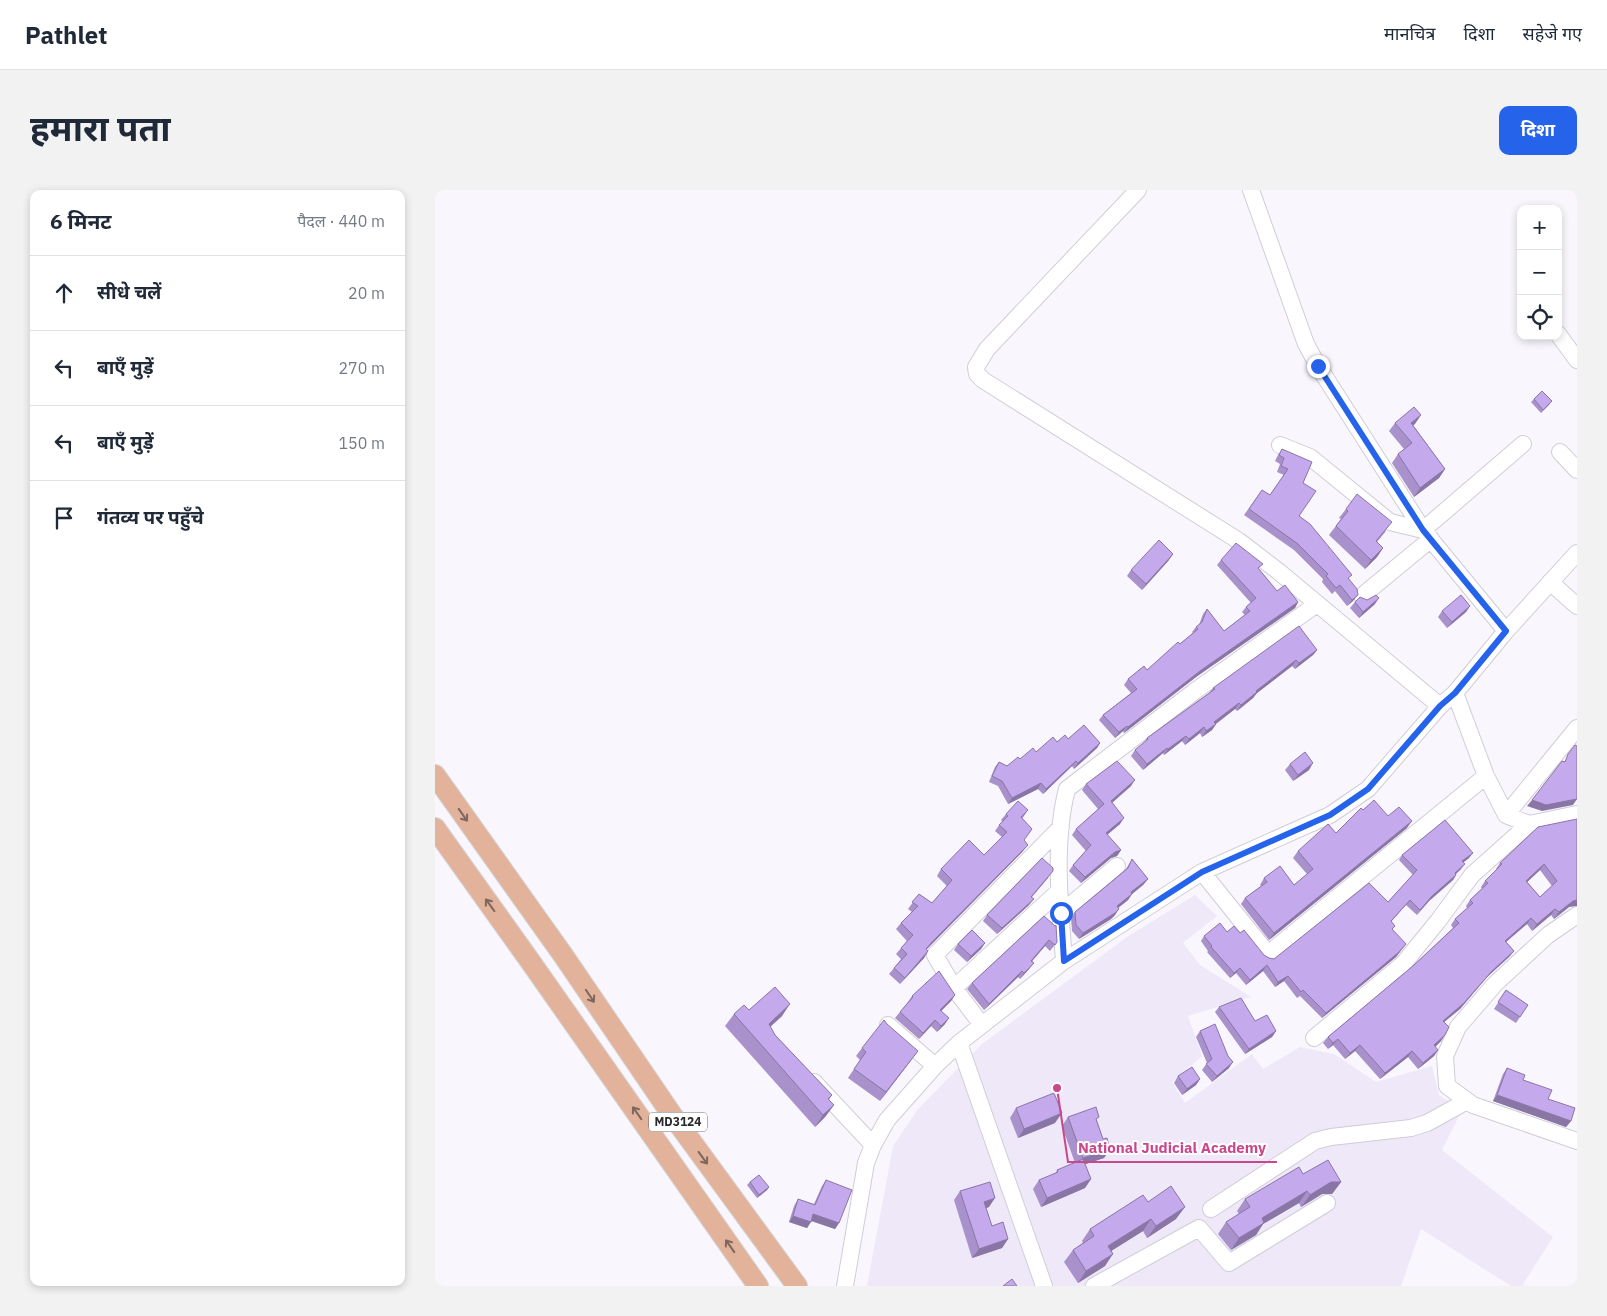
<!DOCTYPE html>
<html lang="hi">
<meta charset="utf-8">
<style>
body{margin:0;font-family:"IBM Plex Sans","Noto Sans Devanagari",sans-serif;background:#f2f2f3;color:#1f2937}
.controls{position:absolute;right:15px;top:15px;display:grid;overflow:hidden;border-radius:10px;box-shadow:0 2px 8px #0003}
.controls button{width:45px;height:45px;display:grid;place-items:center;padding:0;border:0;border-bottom:1px solid #e0e1e3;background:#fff;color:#1f2937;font:25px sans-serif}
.stop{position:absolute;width:15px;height:15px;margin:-11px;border:4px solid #2563eb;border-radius:50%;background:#fff}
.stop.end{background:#2563eb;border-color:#fff;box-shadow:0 1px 5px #0008}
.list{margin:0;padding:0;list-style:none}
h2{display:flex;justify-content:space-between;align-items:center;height:65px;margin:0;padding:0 20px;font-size:21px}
h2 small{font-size:16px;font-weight:400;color:#747a83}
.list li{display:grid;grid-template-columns:32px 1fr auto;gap:15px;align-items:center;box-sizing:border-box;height:75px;padding:0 20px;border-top:1px solid #e0e1e3}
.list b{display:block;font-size:19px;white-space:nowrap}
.list em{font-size:16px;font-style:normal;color:#747a83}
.icon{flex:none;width:28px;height:28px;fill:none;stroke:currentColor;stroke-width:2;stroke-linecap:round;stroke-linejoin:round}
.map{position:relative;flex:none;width:1142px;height:1096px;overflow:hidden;border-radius:10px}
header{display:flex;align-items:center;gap:30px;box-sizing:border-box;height:70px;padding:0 25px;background:#fff;border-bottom:1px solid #e0e1e3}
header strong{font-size:24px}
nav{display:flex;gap:28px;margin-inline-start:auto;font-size:18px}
.intro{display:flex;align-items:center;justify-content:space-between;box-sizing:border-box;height:120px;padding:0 30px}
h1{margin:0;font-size:35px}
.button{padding:12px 22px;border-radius:10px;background:#2563eb;color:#fff;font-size:18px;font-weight:700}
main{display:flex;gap:30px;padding:0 30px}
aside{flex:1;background:#fff;border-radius:10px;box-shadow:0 2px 8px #0003}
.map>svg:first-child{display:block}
.built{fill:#eee8f9}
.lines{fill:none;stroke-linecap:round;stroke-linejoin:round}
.minor-casing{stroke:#d0cdd6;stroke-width:18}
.major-casing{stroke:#d4d4d5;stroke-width:22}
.minor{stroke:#fff;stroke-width:16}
.major{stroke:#e3b29a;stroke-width:20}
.wall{fill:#a991cb;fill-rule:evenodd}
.shaded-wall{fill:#8976a5}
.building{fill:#c4a9ec;stroke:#8976a5;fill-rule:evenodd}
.oneway{stroke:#7d675e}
.route{stroke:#2563eb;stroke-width:6}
.labels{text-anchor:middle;stroke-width:4;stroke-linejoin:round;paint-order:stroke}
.shield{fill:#fff;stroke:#6a696b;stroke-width:1}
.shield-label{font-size:12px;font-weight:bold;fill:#2a292c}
.leader{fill:none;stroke:#ca478c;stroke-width:2}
.callout-dot{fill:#ca478c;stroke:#fff;stroke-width:2}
.callout-label{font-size:15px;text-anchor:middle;font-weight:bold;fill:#ca478c;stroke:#fff;stroke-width:4;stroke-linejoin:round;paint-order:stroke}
</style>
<header>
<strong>Pathlet</strong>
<nav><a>मानचित्र</a><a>दिशा</a><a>सहेजे गए</a></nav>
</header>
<div class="intro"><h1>हमारा पता</h1><a class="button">दिशा</a></div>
<main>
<aside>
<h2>6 मिनट<small>पैदल · 440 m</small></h2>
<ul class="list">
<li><svg class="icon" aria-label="ahead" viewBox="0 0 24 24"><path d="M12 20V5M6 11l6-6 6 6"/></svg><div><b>सीधे चलें</b></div><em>20 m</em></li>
<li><svg class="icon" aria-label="left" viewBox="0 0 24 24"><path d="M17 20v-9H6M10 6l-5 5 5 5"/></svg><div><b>बाएँ मुड़ें</b></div><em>270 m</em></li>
<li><svg class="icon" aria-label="left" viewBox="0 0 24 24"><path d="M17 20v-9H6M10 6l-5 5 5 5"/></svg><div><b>बाएँ मुड़ें</b></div><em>150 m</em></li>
<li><svg class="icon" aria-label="arrive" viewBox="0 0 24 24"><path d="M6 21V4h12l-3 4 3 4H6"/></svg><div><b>गंतव्य पर पहुँचे</b></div></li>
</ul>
</aside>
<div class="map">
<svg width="1142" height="1096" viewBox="0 0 1142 1096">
<rect width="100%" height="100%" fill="#f9f6fe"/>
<path class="built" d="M760 705 782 726 748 753 765 775 816 807 753 826 767 866 737 892 750 913 817 864 828 879 865 857 899 864 941 892 997 876 1004 905 1027 920 1007 960 1118 1047 1087 1096H1076L986 1039 966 1096H432L458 956 483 919 547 854 692 747Z"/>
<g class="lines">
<g class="minor-casing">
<path id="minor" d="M703 0 552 159 541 177 542 184 548 190 804 351 843 381 1005 516
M816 0 871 154 883 176 988 340 1071 441
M1123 144 1142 170
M845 255 875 267 955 332 988 340 1088 254
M1125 262 1142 280
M1115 392 1142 416
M927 406 996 349
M1020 503 1051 586 1071 625 1094 634 1142 624
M1071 625 1142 538
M767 682 833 764 1051 586
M626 723 682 676
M1142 725 1113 745 1060 794 1023 837 1010 866 1012 896 1038 915 1142 951
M629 771C625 716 618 653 632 599L760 501 882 414
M519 798 624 701
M453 835 500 876
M547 835 519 798 500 765 626 637
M879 848 968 774 1003 731 1037 685 1094 634
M524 853 609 1096
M379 892 438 955
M776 1019 880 951 896 947 976 938 992 933 1032 911
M410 1096 431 973 438 955 452 930 500 876 524 853 629 771 767 682 895 625 933 599 1005 516 1020 503 1071 441 1142 363
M659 1096 764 1038 794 1073 892 1013"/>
</g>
<g class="major-casing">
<path id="major" d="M0 585 128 765 237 925 362 1096
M0 638 95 771 323 1096"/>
</g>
<use href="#minor" class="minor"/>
<use href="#major" class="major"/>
</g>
<path class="wall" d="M1099 209 1115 214 1106 223 1096 212Z
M986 225 978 235 1010 279 1004 288 979 307 957 273 963 264 969 259 954 241 960 233Z
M847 259 868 293 864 326 914 390 918 411 912 416 900 401 897 404 887 392 888 389 859 360 809 325 827 300 835 305 849 285 842 282 845 274 840 271 843 265Z
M911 319 951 341 942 352 948 358 942 367 930 379 894 345 906 329 904 328Z
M734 370 707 400 692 386 696 380Z
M786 370 824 379 842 401 863 412 860 418 761 487 689 543 688 541 680 548 664 530 668 525 696 503 689 495 693 489 712 480 758 443 757 442 761 437 764 435 768 424 772 419 789 441 810 425 807 422 811 417 816 413 782 375Z
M932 410 940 414 924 428 915 418 920 412Z
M1035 416 1031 422 1012 438 1003 427 1007 421Z
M882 460 878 465 860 479 857 476 822 503 818 508 802 521 800 519 781 534 777 540 767 547 765 543 750 555 747 551 729 565 728 563 708 580 696 566 700 560 709 553 712 548 774 503 778 498Z
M633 549 665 553 662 558 639 579 637 576 608 604 603 599 573 614 563 596 554 592 560 577 564 572 572 576 601 562Z
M855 574 874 580 858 591 850 580Z
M651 594 696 596 677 613 685 634 672 645 686 660 682 666 676 668 646 693 634 681 638 675 651 661 637 645 641 639 663 619 647 600Z
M593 620 587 629 589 651 588 661 493 758 491 760 493 761 489 768 465 794 454 784 459 778 466 769 461 764 472 751 461 739 466 733 477 722 473 719 484 704 497 713 512 696 502 686 506 679 549 665 567 647 560 641 567 631 566 630 571 624Z
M928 620 953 626 972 638 834 750 806 714 810 708 826 696 825 695 829 688 859 695 872 684 858 668 863 661 901 643Z
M1103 637 1134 717 1119 729 1116 725 1097 741 1092 734 1071 752 1079 761 1074 767 1052 787 1025 819 1009 832 1010 845 1006 851 1000 857 1003 860 999 866 983 879 973 867 945 889 920 861 910 869 898 855 893 859 888 853 893 847 979 775 1018 738 1016 735 1020 729 1032 718 1031 716 1035 710 1047 699 1046 697 1050 691 1062 680 1061 679 1065 673ZM1105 680 1117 696 1105 707 1092 692Z
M967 665 1034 668 1028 672 1026 679 1021 684V685L1018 690 994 711 982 725 971 715 956 732 958 740 967 759 961 767 887 828 865 806 862 808 849 791 840 797 828 781 811 795 801 783 795 788 772 762 773 761 766 751 769 746 792 742 805 743 829 765 834 768 839 769 953 712 978 685 964 670Z
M697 669 713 689 708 695 697 704 693 710 683 718 680 725 676 729 644 749 637 741 636 728 640 722 691 679Z
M614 687 597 707 594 715 562 744 548 731 552 725Z
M609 726 622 752 615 761 610 756 597 771 599 773 594 779 585 789 583 787 549 820 532 799 537 793Z
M550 753 546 759 532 772 519 760 523 754Z
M1071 800 1093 815 1081 833 1059 819Z
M520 805 516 811 506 821 510 834 502 842 496 836 484 849 460 828 465 822 473 812 477 806Z
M784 817 820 831 841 841 837 847 810 864 780 822Z
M314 820 347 826 335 837 340 845 397 905 394 910 399 915 390 927 380 937 290 836 299 824Z
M765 841 793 866 794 878 777 892 767 880 772 873 761 847Z
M427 858 477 869 445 911 413 888 425 870 421 866Z
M1072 878 1113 909 1136 931 1131 937 1058 911 1068 884Z
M743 886 765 889 761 895 747 905 739 893Z
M581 918 620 933 583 948 575 928Z
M633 927 662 931 668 949 675 959 669 968 650 974 656 989 650 998 606 1017 598 999 604 990 621 983 622 980 640 973 627 936Z
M868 984 906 992 897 1004H887L866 1017 864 1013 828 1034 821 1045 796 1060 783 1044 791 1032 804 1024 802 1021 810 1009Z
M391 990 404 1033 400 1039 376 1031 372 1038 354 1032 359 1016 363 1009 379 1014 387 996Z
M315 992 334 997 332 1000 322 1008 312 995Z
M525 1001 554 1017 551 1018 557 1036 573 1049 567 1058 537 1068 519 1010Z
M713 1012 741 1029 712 1048 708 1041 676 1061 670 1076 643 1093 629 1072 638 1060 648 1053 647 1051 655 1039Z"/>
<path class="shaded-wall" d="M986 225 980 234 970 242 976 233Z
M1010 279 1004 288 979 307 985 298Z
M948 358 942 367 930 379 936 370Z
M738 364 734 370 707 400 711 394Z
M923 405 918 411 912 416 917 410Z
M944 408 940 414 924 428 928 422Z
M863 412 860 418 761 487 689 543 693 537 765 481Z
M1035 416 1031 422 1012 438 1017 432Z
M882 460 878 465 860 479 864 473Z
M861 470 857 476 822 503 818 508 802 521 806 515 821 501Z
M804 513 800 519 775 538 779 532Z
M781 534 777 540 767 547 771 541Z
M692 536 688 541 680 548 684 542Z
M769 537 765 543 750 555 754 549Z
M751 546 747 551 729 565 733 559Z
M665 553 662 558 639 579 643 573Z
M732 558 728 563 708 580 712 574Z
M641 571 637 576 608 604 611 599Z
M878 573 874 580 858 591 863 585Z
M700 590 696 596 672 617 676 611Z
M606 593 603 599 573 614 577 608Z
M1142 609 1138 615 1107 621 1092 616 1097 610Z
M689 628 685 634 667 649 671 643Z
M977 631 972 638 834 750 839 743Z
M593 655 588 661 486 765 497 752Z
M686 660 682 666 676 668 646 693 650 687 680 662Z
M1038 663 1034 668 1024 676 1027 671Z
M1030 674 1026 679 1016 688 1020 683Z
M1109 674 1105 680 1087 697 1091 691Z
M1021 685 1018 690 994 711 982 725 997 706Z
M713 689 708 695 697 704 693 710 678 722 682 716 696 702Z
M599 709 594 715 562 744 567 738Z
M1142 710V716L1134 717 1119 729 1124 722 1138 711Z
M684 719 680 725 676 729 644 749 648 743Z
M1120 719 1116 725 1097 741 1102 734Z
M1096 728 1092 734 1065 757 1070 751Z
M614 750 610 756 592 777 596 771Z
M550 753 546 759 532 772 536 766Z
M971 754 961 767 887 828 891 823Z
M493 761 489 768 465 794 470 788Z
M1079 761 1074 767 1052 787 1025 819 1003 837 1008 831 1057 781Z
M599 773 594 779 585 789 589 783Z
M832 775 828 781 811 795 815 790Z
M805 778 801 783 795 788 799 783Z
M587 781 583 787 549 820 554 814Z
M853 786 849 791 840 797 843 792Z
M520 805 516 811 501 826 505 820Z
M355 814 347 826 325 846 334 834Z
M514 828 510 834 502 842 506 836Z
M500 830 496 836 484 849 488 843Z
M841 841 837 847 810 864 814 859Z
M1010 845 1006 851 995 862 999 855Z
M903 849 898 855 893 859 898 853Z
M925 855 920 861 910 869 915 863Z
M1003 860 999 866 983 879 988 873Z
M483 861 477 869 445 911 451 902Z
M977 861 973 867 945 889 950 883Z
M798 872 794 878 777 892 782 886Z
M765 889 761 895 747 905 752 899Z
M1062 905 1136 931 1131 937 1058 911Z
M399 915 390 927 380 937 388 925Z
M627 923 620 933 583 948 589 939Z
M675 959 669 968 642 977 648 968Z
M656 989 650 998 606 1017 612 1008Z
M896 992H906L897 1004H887L866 1017 875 1005Z
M334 997 332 1000 322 1008 324 1005Z
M872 1001 864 1013 828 1034 821 1045 796 1060 804 1048 827 1028Z
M560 1008 554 1017 542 1021 549 1012Z
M750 1017 741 1029 712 1048 721 1036Z
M378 1024 404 1033 400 1039 374 1030Z
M358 1026 376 1032 372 1038 354 1032Z
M716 1029 708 1041 665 1068 673 1056Z
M573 1049 567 1058 537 1068 544 1059Z
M678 1064 670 1076 643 1093 651 1081Z"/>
<path class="building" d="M1107 201 1117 211 1108 220 1099 209Z
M979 217 986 225 976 233 1010 279 985 298 963 264 977 253 960 233Z
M847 259 877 272 868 293 881 301 864 326 875 334 917 385 913 388 922 399 923 405 917 410 905 395 901 398 891 386 893 384 863 354 814 319 827 300 835 305 853 279 846 276 849 268 844 265Z
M922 304 957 332 941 351 948 358 936 370 901 336 913 321 911 319Z
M724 350 738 364 711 394 696 380Z
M801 353 828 374 823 378 842 401 850 395 863 412 765 481 693 537 692 536 684 542 668 525 702 499 693 489 709 476 712 480 743 452 745 454 763 439 761 437 767 432 772 419 789 441 815 421 811 417 821 408 786 370Z
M941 405 944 408 928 422 920 412 925 407 932 410Z
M1026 405 1035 416 1017 432 1007 421Z
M864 436 882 460 864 473 861 470 821 501 822 502 806 515 804 513 779 532 781 534 771 541 769 537 754 549 751 546 733 559 732 558 712 574 700 560 713 549 712 548 780 499 778 498Z
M649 535 665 553 643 573 641 571 611 599 606 593 577 608 567 591 557 586 564 572 572 576 583 567 585 569 598 558 601 562 618 547 622 552 630 545 633 549Z
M1140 555 1142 556V609L1111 615 1097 610 1127 571 1130 572 1133 564Z
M870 562 878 573 863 585 855 574Z
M682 571 700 590 676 611 689 628 671 643 686 660 680 662 650 687 638 675 656 655 641 639 669 614 651 594Z
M939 610 953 626 964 617 977 631 839 743 810 708 832 692 829 688 845 676 859 695 878 679 863 661 893 634 901 643 926 618 928 620Z
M583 611 593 620 586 627 597 639 589 650 593 655 497 752 491 759 493 761 470 788 459 778 472 764 466 758 478 745 466 733 483 716 477 712 484 704 497 713 517 690 506 679 534 650 549 665 572 642 564 635 573 626 571 624Z
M1142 629V710L1138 711 1124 722 1120 719 1102 734 1096 728 1070 751 1079 761 1057 781 1029 813 1008 831 1014 837 1010 845 999 855 1003 860 988 873 977 861 950 883 925 855 915 863 903 849 898 853 893 847 979 775 1024 733 1020 729 1038 713 1035 710 1053 693 1050 691 1067 674 1065 673 1103 637ZM1109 674 1122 691 1105 707 1091 691Z
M1010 630 1038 663 1027 671 1030 674 1020 683 1021 685 997 706 985 720 975 710 956 731 960 736 957 739 971 754 964 762 891 823 868 800 866 802 853 786 843 792 832 775 815 790 805 778 799 783 776 757 777 756 769 746 785 733 792 742 799 736 805 743 809 740 829 765 834 768 839 769 934 693 953 712 982 680 967 665Z
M607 668 618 678V681L596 707 599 709 567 738 552 725Z
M697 669 713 689 696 702 697 704 682 716 684 719 680 723 648 743 641 735 640 722 693 678Z
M609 726 620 736 621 735 622 752 620 755 614 750 596 771 599 773 589 783 587 781 554 814 537 793Z
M537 740 550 753 536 766 523 754Z
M504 781 520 805 505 820 514 828 506 836 500 830 488 843 465 822 478 807 477 806Z
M340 797 355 814 334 834 340 845 397 905 393 909 399 915 388 925 299 824 309 815 314 820Z
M1071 800 1093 815 1085 827 1063 812Z
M806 808 820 831 832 825 841 841 814 859 784 817Z
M449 830 452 834 483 861 451 902 419 879 431 862 427 858Z
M780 834 793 866 798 872 782 886 771 874 777 869 765 841Z
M757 877 765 889 752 899 743 886Z
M1072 878 1090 885 1088 890 1117 900 1113 909 1140 918 1136 931 1062 905Z
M619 903 627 923 589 939 581 918Z
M661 917 664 927 661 929 668 949 672 948 675 959 648 968 633 927Z
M648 969 656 989 612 1008 604 990 623 982 622 980Z
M893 970 906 992H896L875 1005 872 1001 827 1028 829 1033 804 1048 791 1032 815 1017 810 1009 864 977 868 984Z
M324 985 334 997 324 1005 315 992Z
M391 990 417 1000 404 1033 378 1024 376 1032 358 1026 363 1009 380 1015Z
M555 992 560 1008 549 1012 557 1036 568 1032 573 1049 544 1059 525 1001Z
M736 996 750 1017 721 1036 716 1029 673 1056 678 1064 651 1081 638 1060 659 1046 655 1039 708 1005 713 1012Z
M577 1089 582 1096H568Z"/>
<defs><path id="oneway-shaft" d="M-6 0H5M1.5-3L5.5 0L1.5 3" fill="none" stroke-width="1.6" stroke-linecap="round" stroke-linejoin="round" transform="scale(1.25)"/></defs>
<g class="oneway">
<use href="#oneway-shaft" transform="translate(28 625) rotate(55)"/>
<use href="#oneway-shaft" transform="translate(55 715) rotate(-126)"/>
<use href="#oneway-shaft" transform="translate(155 806) rotate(56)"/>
<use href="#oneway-shaft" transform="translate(202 923) rotate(-125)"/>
<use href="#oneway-shaft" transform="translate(268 968) rotate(54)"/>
<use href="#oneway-shaft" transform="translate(295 1056) rotate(-125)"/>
</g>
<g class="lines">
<path class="route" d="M626 723 629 771 767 682 895 625 933 599 1005 516 1020 503 1071 441 988 340 883 176"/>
</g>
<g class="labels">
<rect class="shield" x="214" y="922.5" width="58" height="19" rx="4"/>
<g class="shield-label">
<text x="243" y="936">MD3124</text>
</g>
</g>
<path class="leader" d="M622 898L633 972H842"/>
<circle class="callout-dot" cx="622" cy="898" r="5"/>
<g class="callout-label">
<text x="737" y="963">National Judicial Academy</text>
</g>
</svg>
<div class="controls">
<button>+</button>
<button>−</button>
<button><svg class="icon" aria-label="locate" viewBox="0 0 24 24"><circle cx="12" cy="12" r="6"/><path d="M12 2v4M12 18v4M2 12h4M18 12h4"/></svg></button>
</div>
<div class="stop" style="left:626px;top:723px"></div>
<div class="stop end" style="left:883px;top:176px"></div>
</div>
</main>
